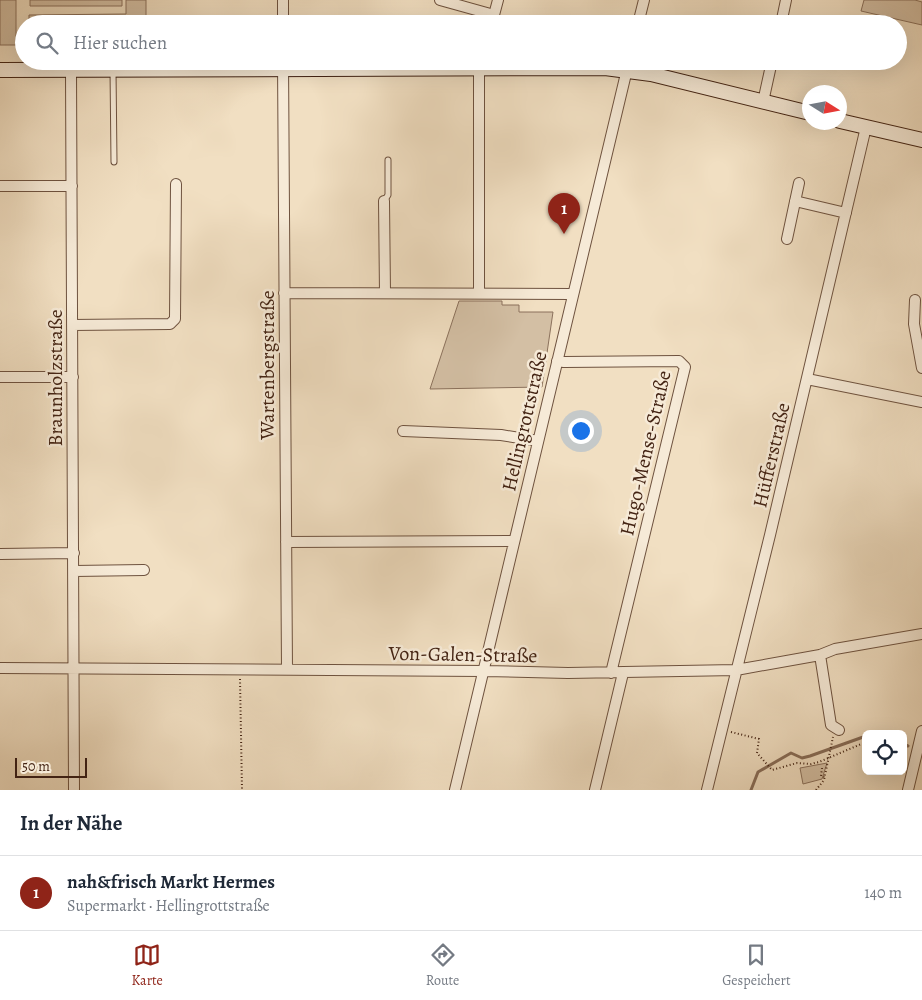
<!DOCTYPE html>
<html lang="de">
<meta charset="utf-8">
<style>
body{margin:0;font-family:Alegreya,serif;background:#f6f6f7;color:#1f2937}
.controls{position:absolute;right:15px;bottom:15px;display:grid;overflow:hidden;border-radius:8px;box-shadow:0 5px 20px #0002}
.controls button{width:45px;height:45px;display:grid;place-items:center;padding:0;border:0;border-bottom:1px solid #e0e1e3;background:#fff;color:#1f2937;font:25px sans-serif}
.compass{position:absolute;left:802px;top:85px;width:45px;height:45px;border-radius:50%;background:#fff;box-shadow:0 5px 20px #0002;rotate:101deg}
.scale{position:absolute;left:15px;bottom:12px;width:72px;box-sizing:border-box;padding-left:5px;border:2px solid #432313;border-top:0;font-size:14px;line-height:18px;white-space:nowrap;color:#432313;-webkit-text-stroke:4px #f6ead7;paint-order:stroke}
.you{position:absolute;left:580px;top:430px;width:18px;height:18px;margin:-12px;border:4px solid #fff;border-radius:50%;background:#1a73e8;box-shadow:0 0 0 8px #1a73e833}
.badge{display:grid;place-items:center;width:32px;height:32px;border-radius:50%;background:#8f2418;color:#fff;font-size:16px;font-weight:700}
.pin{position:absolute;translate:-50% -41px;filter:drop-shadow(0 1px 2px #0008)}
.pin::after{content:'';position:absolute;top:26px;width:18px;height:15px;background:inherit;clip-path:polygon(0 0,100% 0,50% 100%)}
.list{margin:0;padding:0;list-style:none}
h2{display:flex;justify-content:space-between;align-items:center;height:65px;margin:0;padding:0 20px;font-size:21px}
h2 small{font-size:16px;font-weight:400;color:#747a83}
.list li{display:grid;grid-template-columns:32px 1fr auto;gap:15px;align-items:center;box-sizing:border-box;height:75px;padding:0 20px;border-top:1px solid #e0e1e3}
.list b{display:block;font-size:19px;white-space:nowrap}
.list p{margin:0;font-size:16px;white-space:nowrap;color:#747a83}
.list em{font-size:16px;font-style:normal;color:#747a83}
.icon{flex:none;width:28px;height:28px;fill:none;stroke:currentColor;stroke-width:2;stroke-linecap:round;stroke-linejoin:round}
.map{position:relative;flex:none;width:922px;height:790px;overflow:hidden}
.search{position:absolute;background:#fff;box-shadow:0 5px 20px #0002;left:15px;right:15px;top:15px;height:55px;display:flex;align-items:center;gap:12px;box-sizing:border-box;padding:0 18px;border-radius:28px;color:#747a83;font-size:19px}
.sheet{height:140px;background:#fff}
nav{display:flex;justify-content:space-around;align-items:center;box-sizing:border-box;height:70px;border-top:1px solid #e0e1e3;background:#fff;font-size:14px;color:#747a83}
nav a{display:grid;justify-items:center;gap:2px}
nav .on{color:#8f2418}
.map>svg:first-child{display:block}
.green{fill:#d3bfa4;stroke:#8b715c}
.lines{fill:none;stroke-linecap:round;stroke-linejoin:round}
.stream{stroke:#886d58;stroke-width:3}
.lane-casing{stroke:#6e523f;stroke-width:7}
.street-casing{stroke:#6e523f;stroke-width:12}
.secondary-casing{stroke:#432313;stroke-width:16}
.path{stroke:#432313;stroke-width:2;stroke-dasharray:1 2.5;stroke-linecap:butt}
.lane{stroke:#f6ead7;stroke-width:5}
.street{stroke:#f6ead7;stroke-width:10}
.secondary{stroke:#f6ead7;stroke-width:14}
.labels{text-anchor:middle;stroke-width:5;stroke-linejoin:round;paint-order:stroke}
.street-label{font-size:20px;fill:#432313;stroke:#f6ead7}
</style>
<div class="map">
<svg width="922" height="790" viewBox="0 0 922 790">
<rect width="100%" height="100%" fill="#f1dfc2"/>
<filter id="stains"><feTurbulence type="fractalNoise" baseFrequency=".004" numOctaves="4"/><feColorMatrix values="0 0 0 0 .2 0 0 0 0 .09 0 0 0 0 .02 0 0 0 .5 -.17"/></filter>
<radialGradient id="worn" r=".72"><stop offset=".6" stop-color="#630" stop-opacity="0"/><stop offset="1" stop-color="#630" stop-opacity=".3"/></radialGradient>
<path class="green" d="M0 0H16V45H0Z
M30 0H122V6H30Z
M126 0H146V24H29V15L126 14Z
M864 0H915L922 2V25L861 11Z
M459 301H502V305H519V312H553L542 387 430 389Z
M827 763 822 779 803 784 800 768Z"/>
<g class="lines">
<path class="stream" d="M903 744 908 746
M751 790 758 772 791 753 802 758 810 756 866 736"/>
<g class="lane-casing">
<path id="lane" d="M113 70 114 162
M384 201 388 195V160"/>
</g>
<g class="street-casing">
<path id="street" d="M283 0V24
M440 0 494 15 498 0
M638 24 644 0
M781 24 786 0
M283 61 287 669
M71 70 74 790
M763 102 772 61
M0 186H72
M384 201 385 293
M795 201 846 213
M787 239 799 183
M284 293 573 294
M479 293V68
M915 300 914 324 922 368
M72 325 170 324 175 319 176 184
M557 361 564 362 679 361 685 367 611 673
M0 377H73
M807 379 922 402
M403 431 501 435 538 441
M286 542 514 541
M0 554 74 553
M74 571 144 570
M820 655 831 725 839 730
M0 668 484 671 568 673 736 670 820 655 835 649 922 634
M455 790 629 61
M595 790 623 673
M707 790 770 535 866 127
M908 790 922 731"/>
</g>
<g class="secondary-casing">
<path id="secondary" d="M0 70 605 68 651 74 810 113
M840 121 922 140"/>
</g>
<path class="path" d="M240 679 242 790
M731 732 759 739 757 753 772 770 797 763 811 764 819 762 866 742
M822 768 821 776 825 777
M816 790 824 780 833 737"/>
<use href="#lane" class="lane"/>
<use href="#street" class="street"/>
<use href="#secondary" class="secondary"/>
</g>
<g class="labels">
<g class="street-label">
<text transform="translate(267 365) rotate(-90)" y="7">Wartenbergstraße</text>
<text transform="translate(55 378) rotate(-90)" y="7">Braunholzstraße</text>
<text transform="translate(524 421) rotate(-77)" y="7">Hellingrottstraße</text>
<text transform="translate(645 453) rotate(-77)" y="7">Hugo-Mense-Straße</text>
<text transform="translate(771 455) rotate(-77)" y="7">Hüfferstraße</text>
<text transform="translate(463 654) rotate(1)" y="7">Von-Galen-Straße</text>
</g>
</g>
<rect width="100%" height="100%" filter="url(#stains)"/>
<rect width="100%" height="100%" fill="url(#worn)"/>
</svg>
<div class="controls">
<button><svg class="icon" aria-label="locate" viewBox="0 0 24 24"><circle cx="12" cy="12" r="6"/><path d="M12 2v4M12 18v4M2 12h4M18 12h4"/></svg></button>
</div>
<svg class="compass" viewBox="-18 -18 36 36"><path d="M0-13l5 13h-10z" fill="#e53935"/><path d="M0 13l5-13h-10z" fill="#747a83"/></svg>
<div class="scale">50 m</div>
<div class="you"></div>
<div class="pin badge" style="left:564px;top:234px">1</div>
<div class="search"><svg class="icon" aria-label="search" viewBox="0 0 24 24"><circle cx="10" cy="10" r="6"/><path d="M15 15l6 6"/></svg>Hier suchen</div>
</div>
<section class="sheet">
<h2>In der Nähe<small></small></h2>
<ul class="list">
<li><span class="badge">1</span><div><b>nah&amp;frisch Markt Hermes</b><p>Supermarkt · Hellingrottstraße</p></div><em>140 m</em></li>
</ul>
</section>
<nav>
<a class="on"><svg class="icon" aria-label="map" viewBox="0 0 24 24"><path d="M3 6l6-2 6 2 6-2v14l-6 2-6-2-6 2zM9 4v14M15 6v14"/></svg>Karte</a>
<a><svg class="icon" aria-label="directions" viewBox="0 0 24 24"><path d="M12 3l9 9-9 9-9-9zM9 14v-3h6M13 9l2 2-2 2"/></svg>Route</a>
<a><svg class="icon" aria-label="saved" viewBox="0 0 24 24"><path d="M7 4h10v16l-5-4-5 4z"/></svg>Gespeichert</a>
</nav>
